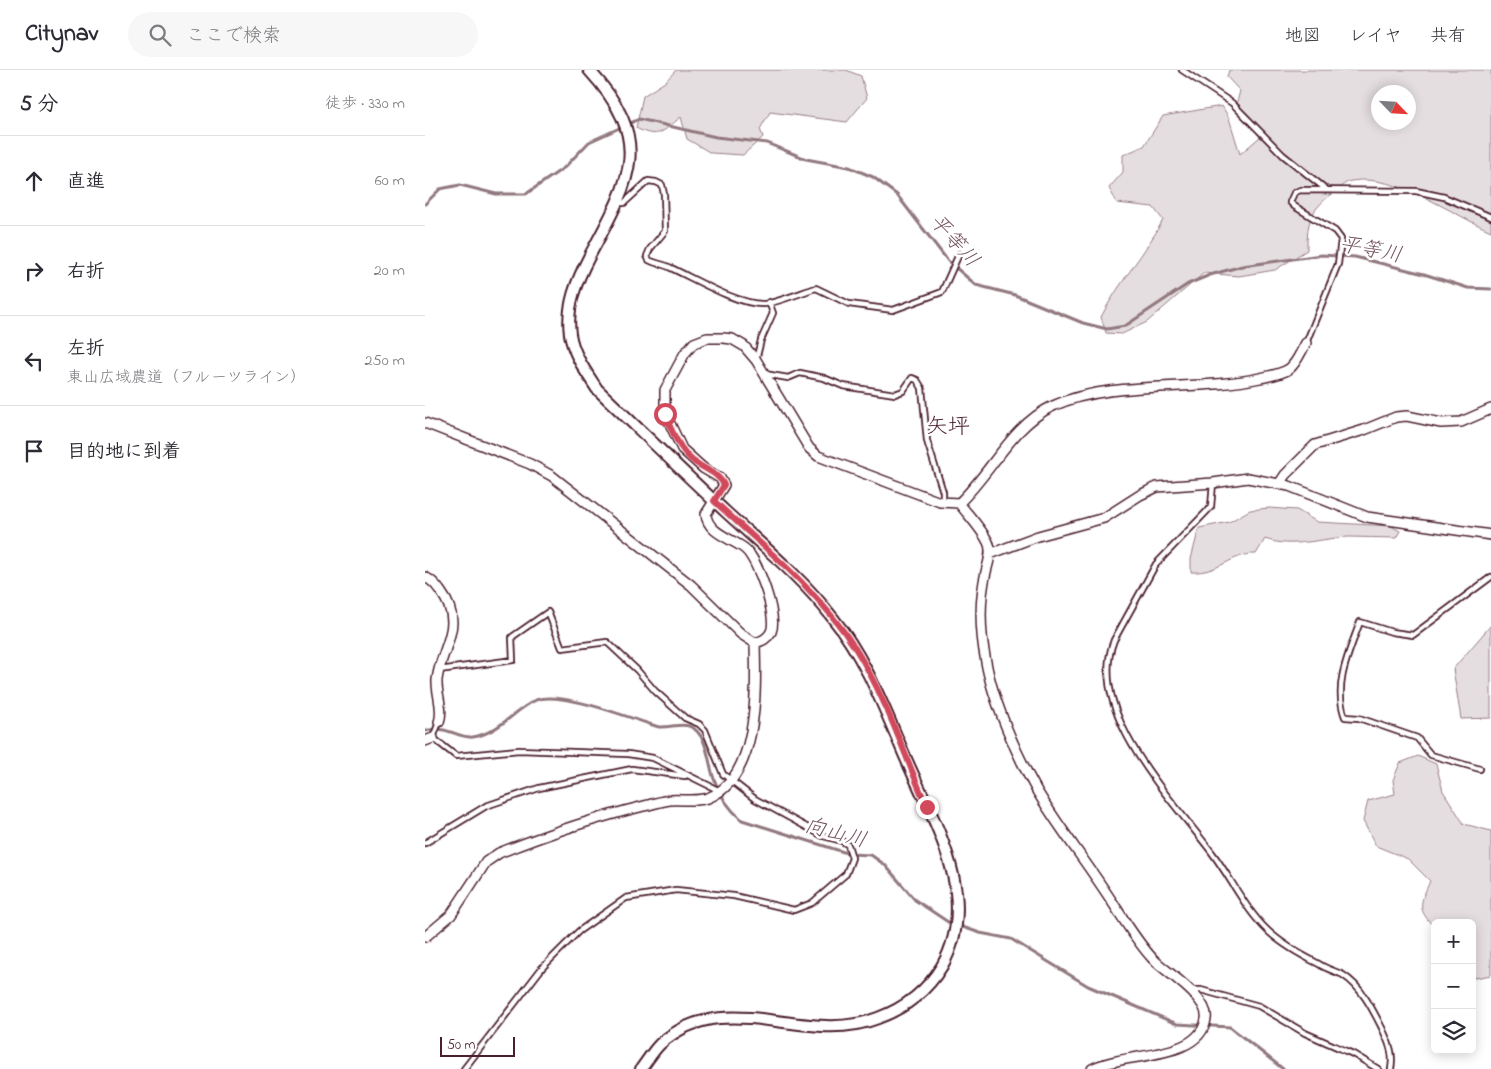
<!DOCTYPE html>
<html lang="ja">
<meta charset="utf-8">
<style>
body{margin:0;font-family:"Indie Flower","Klee One",sans-serif;background:#f7f7f7;color:#2b2b33}
.controls{position:absolute;right:15px;bottom:15px;display:grid;overflow:hidden;border-radius:8px;box-shadow:0 2px 12px #0003}
.controls button{width:45px;height:45px;display:grid;place-items:center;padding:0;border:0;border-bottom:1px solid #e1e1e2;background:#fff;color:#2b2b33;font:25px sans-serif}
.compass{position:absolute;left:946px;top:15px;width:45px;height:45px;border-radius:50%;background:#fff;box-shadow:0 2px 12px #0003;rotate:115deg}
.scale{position:absolute;left:15px;bottom:12px;width:75px;box-sizing:border-box;padding-left:5px;border:2px solid #4a1f2b;border-top:0;font-size:14px;line-height:18px;white-space:nowrap;color:#4a1f2b;-webkit-text-stroke:4px #fff;paint-order:stroke}
.stop{position:absolute;width:15px;height:15px;margin:-11px;border:4px solid #d1495b;border-radius:50%;background:#fff}
.stop.end{background:#d1495b;border-color:#fff;box-shadow:0 1px 5px #0008}
.list{margin:0;padding:0;list-style:none}
h2{display:flex;justify-content:space-between;align-items:center;height:65px;margin:0;padding:0 20px;font-size:21px}
h2 small{font-size:16px;font-weight:400;color:#7c7c81}
.list li{display:grid;grid-template-columns:32px 1fr auto;gap:15px;align-items:center;box-sizing:border-box;height:90px;padding:0 20px;border-top:1px solid #e1e1e2}
.list b{display:block;font-size:19px;white-space:nowrap}
.list p{margin:0;font-size:16px;white-space:nowrap;color:#7c7c81}
.list em{font-size:16px;font-style:normal;color:#7c7c81}
.icon{flex:none;width:28px;height:28px;fill:none;stroke:currentColor;stroke-width:2;stroke-linecap:round;stroke-linejoin:round}
.map{position:relative;flex:none;width:1066px;height:999px;overflow:hidden}
header{display:flex;align-items:center;gap:30px;box-sizing:border-box;height:70px;padding:0 25px;background:#fff;border-bottom:1px solid #e1e1e2}
header strong{font-size:24px}
nav{display:flex;gap:28px;margin-inline-start:auto;font-size:18px}
.search{width:350px;height:45px;background:#f7f7f7;display:flex;align-items:center;gap:12px;box-sizing:border-box;padding:0 18px;border-radius:28px;color:#7c7c81;font-size:19px}
main{display:flex}
aside{flex:1;background:#fff}
.map>svg:first-child{display:block}
.green{fill:#e5dee0;stroke:#987e86;fill-rule:evenodd}
.lines{fill:none;stroke-linecap:round;stroke-linejoin:round}
.stream{stroke:#91787e;stroke-width:3}
.service-casing{stroke:#4a1f2b;stroke-width:8}
.minor-casing{stroke:#4a1f2b;stroke-width:12}
.tertiary-casing{stroke:#4a1f2b;stroke-width:14}
.service{stroke:#fff;stroke-width:4.5}
.minor{stroke:#fff;stroke-width:9}
.tertiary{stroke:#fff;stroke-width:10}
.route{stroke:#d1495b;stroke-width:6}
.labels{text-anchor:middle;stroke-width:5;stroke-linejoin:round;paint-order:stroke}
.water-label{font-size:21px;font-style:italic;fill:#74535c;stroke:#fff}
.quarter-label{font-size:22px;fill:#4a1f2b;stroke:#fff}
</style>
<header>
<strong>Citynav</strong>
<div class="search"><svg class="icon" aria-label="search" viewBox="0 0 24 24"><circle cx="10" cy="10" r="6"/><path d="M15 15l6 6"/></svg>ここで検索</div>
<nav><a>地図</a><a>レイヤ</a><a>共有</a></nav>
</header>
<main>
<aside>
<h2>5 分<small>徒歩 · 330 m</small></h2>
<ul class="list">
<li><svg class="icon" aria-label="ahead" viewBox="0 0 24 24"><path d="M12 20V5M6 11l6-6 6 6"/></svg><div><b>直進</b></div><em>60 m</em></li>
<li><svg class="icon" aria-label="right" viewBox="0 0 24 24"><path d="M7 20v-9h11M14 6l5 5-5 5"/></svg><div><b>右折</b></div><em>20 m</em></li>
<li><svg class="icon" aria-label="left" viewBox="0 0 24 24"><path d="M17 20v-9H6M10 6l-5 5 5 5"/></svg><div><b>左折</b><p>東山広域農道（フルーツライン）</p></div><em>250 m</em></li>
<li><svg class="icon" aria-label="arrive" viewBox="0 0 24 24"><path d="M6 21V4h12l-3 4 3 4H6"/></svg><div><b>目的地に到着</b></div></li>
</ul>
</aside>
<div class="map">
<svg width="1066" height="999" viewBox="0 0 1066 999">
<rect width="100%" height="100%" fill="#fff"/>
<filter id="ink" filterUnits="userSpaceOnUse"><feTurbulence type="fractalNoise" baseFrequency=".02" numOctaves="2"/><feDisplacementMap in="SourceGraphic" scale="10" xChannelSelector="R" yChannelSelector="G"/><feConvolveMatrix kernelMatrix="1 2 1 2 8 2 1 2 1" color-interpolation-filters="sRGB"/></filter>
<g filter="url(#ink)">
<path class="green" d="M251 0H421L436 6 442 28 422 52 345 42 335 59 338 67 318 85 286 83 262 69 256 47C238 61 234 70 211 58L218 26 240 12Z
M804 0H1066V161C1026 144 971 103 926 111 920 112 912 120 907 124 884 141 882 153 882 180L850 200 814 206 779 203 722 252 697 264 681 263 676 247C694 212 720 184 738 150L728 137 692 133 684 118 698 102V85L719 76 738 46 797 36 804 48 815 84 835 67 812 32 815 21 802 7ZM954 22H984V52H954Z
M844 438 872 440 892 452 966 456 975 461 971 468C955 468 940 467 924 467 896 468 867 479 840 469L831 484C807 483 793 504 766 502V489L774 458 804 452 825 440Z
M1066 555V648L1036 649 1028 599Z
M993 686 1011 694 1018 721 1039 754 1066 761V905L1050 908 1047 907V853H1010V858C991 838 995 834 1005 811L983 789 951 776 938 751 943 731 970 724 968 710 975 693Z"/>
<g class="lines">
<path class="stream" d="M0 134 15 119 35 115 71 124H101L140 97 164 72 214 49 291 67 342 73 381 89 424 97 448 107 472 125 523 191 551 215 590 225 658 253 682 259 700 256 763 214 785 205 817 196 896 185 930 187 999 204 1043 218 1066 219
M0 661C21 654 33 669 48 667 74 663 89 640 111 630 135 620 207 649 234 657 244 658 255 653 264 656 283 663 283 693 289 709 295 726 304 739 317 750L425 784 446 785 460 795 490 830 523 852 555 863 586 869 663 916 752 954 805 957 858 999"/>
<g class="service-casing">
<path id="service" d="M757 0 807 33 858 85 902 120
M193 133H199L223 111 231 112 237 115 239 124 240 161 225 179 222 186 224 190C231 194 239 194 246 198 270 209 313 235 339 234 351 233 378 222 391 218L424 234 468 240 517 222 534 184
M881 273 913 194 916 169 910 161 869 136 865 132 869 123 875 120 991 121 1019 127 1066 147
M331 290 336 270 348 243 344 232
M340 304 363 308 375 303 399 308 418 316 470 324 478 321 487 308 492 310 497 318 502 371 518 422V432
M788 413 786 437 731 494 689 570C660 643 748 730 788 784 807 810 820 839 843 861 857 874 876 885 894 894 901 899 910 901 918 905 937 917 948 940 958 960 964 974 969 983 966 999
M14 600 88 590 87 567 123 542 137 578 182 572 212 600 230 621 260 648 274 654 280 660 298 704 330 729 398 766 417 771 423 775 427 788 421 804 387 833 369 840 309 826 251 820 201 828 154 861 117 898 39 999
M14 652 8 668 31 686 94 680 203 684 228 688 293 720
M1055 699 1006 685 992 668 934 648 920 647C908 615 924 583 935 552L967 562 988 565 1066 507
M0 773 61 736 114 718 207 699 260 706
M765 920H776L834 936 880 963 928 984 953 999"/>
</g>
<g class="minor-casing">
<path id="minor" d="M0 353 105 394 127 406 266 515 316 564 330 573C337 571 342 569 346 562 353 546 333 490 320 479 308 469 282 463 281 444L299 415 295 408 278 398 257 379 240 343V320L260 283 269 273 282 268H298L307 269 319 276 331 290 384 378 393 386 515 432 534 433C566 403 587 355 628 336 686 309 772 322 835 308 844 306 857 304 864 299 872 293 876 281 881 273
M854 414 860 405 890 375 939 360 971 347 982 346 1016 353 1036 352 1066 339
M534 433C543 445 556 458 563 472 568 481 563 493 561 502 554 531 555 562 561 592 568 631 592 686 612 721 633 756 658 788 680 821 695 843 710 870 728 889 742 903 785 929 781 949 775 991 697 982 667 999
M565 484 613 466 679 448 715 425 732 417 788 413 823 408 864 416 942 447 1066 465
M0 507C8 511 11 515 16 522 41 556 16 576 12 610 11 623 19 639 14 652
M0 671 8 668
M0 867 26 845 61 792 74 783C122 764 170 748 219 736 228 734 236 731 245 730 257 729 272 732 283 728 335 707 331 618 330 573"/>
</g>
<g class="tertiary-casing">
<path id="tertiary" d="M164 0C229 71 206 109 165 185 152 210 141 235 145 264 148 284 161 302 172 319 215 360 258 402 302 443 338 476 377 508 407 547 442 590 460 641 482 691 510 755 556 828 517 896 502 921 480 938 453 948 380 977 301 915 235 974 228 981 222 991 216 999"/>
</g>
<use href="#service" class="service"/>
<use href="#minor" class="minor"/>
<use href="#tertiary" class="tertiary"/>
</g>
</g>
<g class="lines" filter="url(#ink)">
<path class="route" d="M240 344C246 360 254 379 268 391 279 399 293 403 299 415L289 431C339 477 394 521 430 578 461 627 479 684 502 737"/>
</g>
<g class="labels">
<g class="water-label">
<text transform="translate(530 170) rotate(48)" y="7">平等川</text>
<text transform="translate(946 179) rotate(11)" y="7">平等川</text>
<text transform="translate(411 762) rotate(15)" y="7">向山川</text>
</g>
<g class="quarter-label">
<text x="523" y="363">矢坪</text>
</g>
</g>
</svg>
<div class="controls">
<button>+</button>
<button>−</button>
<button><svg class="icon" aria-label="layers" viewBox="0 0 24 24"><path d="M12 4l9 5-9 5-9-5zM3 14l9 5 9-5"/></svg></button>
</div>
<svg class="compass" viewBox="-18 -18 36 36"><path d="M0-13l5 13h-10z" fill="#e53935"/><path d="M0 13l5-13h-10z" fill="#7c7c81"/></svg>
<div class="scale">50 m</div>
<div class="stop" style="left:240px;top:344px"></div>
<div class="stop end" style="left:502px;top:737px"></div>
</div>
</main>
